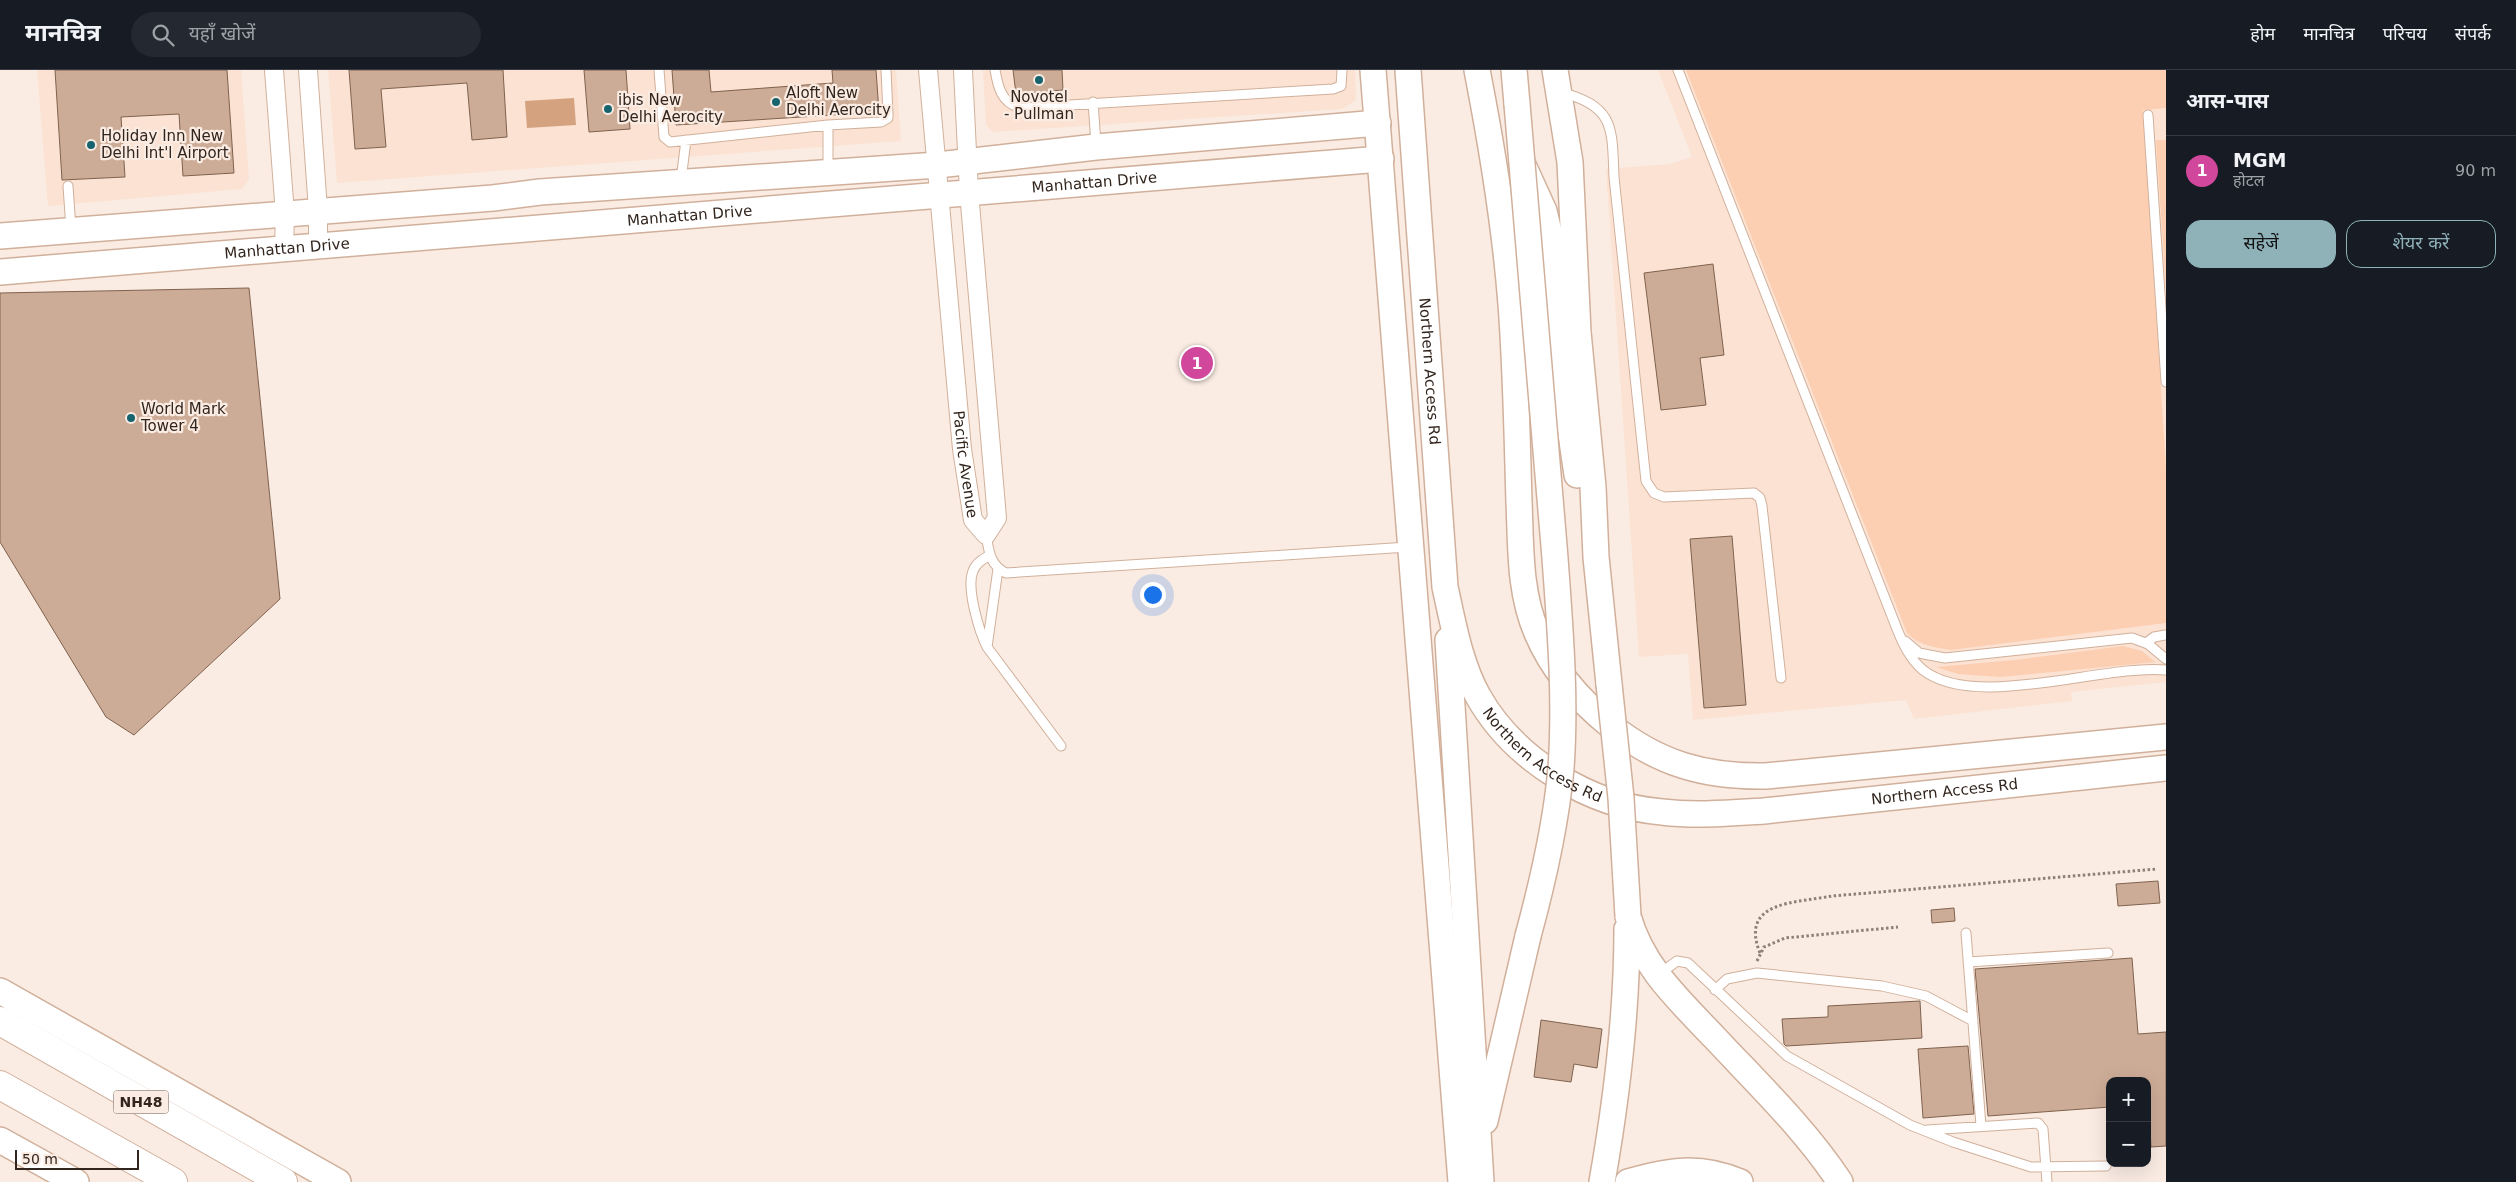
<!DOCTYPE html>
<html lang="hi">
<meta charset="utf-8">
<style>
body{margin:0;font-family:"DejaVu Sans","Noto Sans Devanagari",sans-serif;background:#242831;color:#f1f3f6}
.controls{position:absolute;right:15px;bottom:15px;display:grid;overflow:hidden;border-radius:10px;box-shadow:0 5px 20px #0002}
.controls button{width:45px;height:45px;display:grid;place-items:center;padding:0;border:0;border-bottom:1px solid #363941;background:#171b24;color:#f1f3f6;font:25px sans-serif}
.scale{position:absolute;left:15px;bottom:12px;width:124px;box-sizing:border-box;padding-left:5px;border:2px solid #32251d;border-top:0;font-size:14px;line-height:18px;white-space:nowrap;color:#32251d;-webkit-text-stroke:4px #faece3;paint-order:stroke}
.you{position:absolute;left:1152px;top:524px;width:18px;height:18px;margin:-12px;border:4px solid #fff;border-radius:50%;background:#1a73e8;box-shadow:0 0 0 8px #1a73e833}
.badge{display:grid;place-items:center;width:32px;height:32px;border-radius:50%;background:#8fb2b9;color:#fff;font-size:16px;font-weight:700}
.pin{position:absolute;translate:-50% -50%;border:2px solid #fff;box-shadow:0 1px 5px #0006}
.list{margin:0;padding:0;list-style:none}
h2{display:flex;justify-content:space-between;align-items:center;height:65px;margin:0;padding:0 20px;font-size:21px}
h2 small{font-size:16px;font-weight:400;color:#9ea1a6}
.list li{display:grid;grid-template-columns:32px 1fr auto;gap:15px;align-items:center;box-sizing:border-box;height:70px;padding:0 20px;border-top:1px solid #363941}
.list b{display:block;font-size:19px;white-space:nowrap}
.list p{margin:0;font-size:16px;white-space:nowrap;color:#9ea1a6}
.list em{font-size:16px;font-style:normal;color:#9ea1a6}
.actions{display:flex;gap:10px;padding:15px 20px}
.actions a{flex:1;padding:11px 0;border:1px solid #8fb2b9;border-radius:15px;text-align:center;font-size:18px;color:#8fb2b9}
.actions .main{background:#8fb2b9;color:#111}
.icon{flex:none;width:28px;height:28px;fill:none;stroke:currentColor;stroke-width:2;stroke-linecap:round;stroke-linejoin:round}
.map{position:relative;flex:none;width:2166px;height:1112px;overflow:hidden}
header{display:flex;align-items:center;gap:30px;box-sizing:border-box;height:70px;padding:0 25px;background:#171b24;border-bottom:1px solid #363941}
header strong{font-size:24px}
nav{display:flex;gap:28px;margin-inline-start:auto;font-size:18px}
.search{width:350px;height:45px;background:#242831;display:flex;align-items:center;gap:12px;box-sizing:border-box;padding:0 18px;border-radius:28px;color:#9ea1a6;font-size:19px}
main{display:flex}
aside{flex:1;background:#171b24}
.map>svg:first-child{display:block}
.built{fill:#fbe2d2}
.green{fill:#fccfb2}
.water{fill:#d5a280}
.building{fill:#cdac97;stroke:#7f624e}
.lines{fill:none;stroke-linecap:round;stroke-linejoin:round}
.lane-casing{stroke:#d1b09b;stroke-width:11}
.street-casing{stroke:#d1b09b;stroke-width:20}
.secondary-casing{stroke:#d1b09b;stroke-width:28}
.highway-casing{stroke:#d1b09b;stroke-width:30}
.path{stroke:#8d8077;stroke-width:3;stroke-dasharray:2.5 2.5;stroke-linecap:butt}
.lane{stroke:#fff;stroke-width:9}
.street{stroke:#fff;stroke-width:18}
.secondary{stroke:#fff;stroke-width:25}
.highway{stroke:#fff;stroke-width:28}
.secondary-bridge-casing{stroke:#d1b09b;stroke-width:28;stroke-linecap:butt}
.secondary-bridge{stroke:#fff;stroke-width:25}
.poi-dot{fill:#17636e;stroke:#faece3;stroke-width:2}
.labels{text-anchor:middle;stroke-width:4.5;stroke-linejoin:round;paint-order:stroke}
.shield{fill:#faece3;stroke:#6e6158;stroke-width:1}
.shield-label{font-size:14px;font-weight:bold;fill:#32251d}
.poi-label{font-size:15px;fill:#32251d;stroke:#faece3;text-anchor:start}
.street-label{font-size:15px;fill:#32251d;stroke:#faece3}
</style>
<header>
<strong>मानचित्र</strong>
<div class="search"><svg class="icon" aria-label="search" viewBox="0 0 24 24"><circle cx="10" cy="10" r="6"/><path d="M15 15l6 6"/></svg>यहाँ खोजें</div>
<nav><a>होम</a><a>मानचित्र</a><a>परिचय</a><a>संपर्क</a></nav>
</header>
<main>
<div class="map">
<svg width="2166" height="1112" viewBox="0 0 2166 1112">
<rect width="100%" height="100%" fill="#faece3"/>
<path class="built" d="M37 0H241L249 109 242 119 48 136Z
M328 0H896L901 71 337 113Z
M983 0H1355L1356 24 1355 31 1342 39 993 62 986 55Z
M1658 0H2166V612L2071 622 2072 631 1914 649 1906 630 1693 650 1688 584 1639 587 1606 99 1670 94 1692 87Z"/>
<path class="green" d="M1686 0H2166V38L2143 40 2166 398V553L1951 580C1934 577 1920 576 1907 563Z
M2156 70H2166V220Z
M2123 576 2142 581 2155 592 2000 607 1958 604 1936 597 2015 590Z"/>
<path class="water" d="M574 28 576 55 527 58 525 31Z"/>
<path class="building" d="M55 0H227L234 103 183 106 179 44 121 47 125 107 62 110Z
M349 0H503L507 67 472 70 467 13 381 19 386 77 355 79Z
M584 0H626L630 59 589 62Z
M672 0H709L711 22 833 13 832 0H876L879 42 676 55Z
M1013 0H1062L1063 20 1016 24Z
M1713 194 1724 285 1700 288 1706 335 1661 340 1644 203Z
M249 218 280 529 134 665 106 647 0 472V223Z
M1732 466 1746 635 1704 638 1690 469Z
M2158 811 2160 833 2118 836 2116 814Z
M1954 838 1955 851 1932 853 1931 840Z
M2132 888 2138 964 2166 962V1076L2151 1077 2147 1011H2110V1037L1988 1046 1975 899Z
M1920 931 1922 968 1786 976 1784 974 1782 949 1828 947V936Z
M1541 950 1602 959 1597 998 1574 994 1571 1012 1534 1007Z
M1968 976 1974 1044 1923 1048 1918 979Z"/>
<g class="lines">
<g class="lane-casing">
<path id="lane" d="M659 0 664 67 670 72 828 55 881 52 888 48V44L886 0
M995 0C998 17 1001 32 1020 38L1333 19 1341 16 1342 0
M1678 0 1897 559C1903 574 1910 589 1923 600 1975 641 2103 594 2166 600
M1560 22C1615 36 1612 58 1614 107L1646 411 1654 423 1664 427 1754 423 1760 428 1762 436 1781 608
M1093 32 1096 74
M2148 45 2166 312
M828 102V55
M681 110 686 70
M68 116 71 159
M986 465C989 482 990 495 1006 503L1408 477
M990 485C983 489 976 493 973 501 966 518 979 561 987 577L1061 676
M1905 571 1919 583 1945 588 2132 568 2148 574 2166 589
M2146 573 2154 567 2166 565
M987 577 998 499
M1966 863 1981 1056
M1968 892 2108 883
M1659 904 1677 891 1688 893 1787 986 1910 1055 1953 1072 2031 1097 2106 1096
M1715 920 1727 909 1757 903 1882 916 1926 926 1973 951
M1927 1060 2038 1053 2043 1059 2047 1112"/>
</g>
<g class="street-casing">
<g id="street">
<path d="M274 0 285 144 284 179"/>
<path d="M308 0 318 140V177"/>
<path id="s1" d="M928 0 962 379 973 450 986 465 997 448 969 122 963 0"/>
</g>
</g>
<g class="secondary-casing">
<g id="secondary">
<path d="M1373 0 1461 1112"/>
<path id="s2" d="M1408 0 1445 517C1453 553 1460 594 1478 626 1514 690 1590 736 1662 742 1696 746 1730 743 1764 741L2166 698"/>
<path d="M1477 0C1492 77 1505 156 1511 234 1516 300 1517 366 1519 432 1521 476 1519 522 1537 563 1553 601 1579 630 1611 656 1659 694 1705 707 1766 706L2166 667"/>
<path d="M1514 0 1517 34"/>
<path d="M1555 0 1570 92 1578 262 1593 417 1596 487 1609 614"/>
<path d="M1523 95 1544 141 1550 166 1560 290 1577 405"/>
<path d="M0 166 493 128 540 122 938 95 1096 77 1378 53"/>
<path id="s3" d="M0 202 1381 89"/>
<path d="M1448 570 1481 1112"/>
<path d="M1628 846C1642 897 1680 931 1715 968 1758 1014 1805 1059 1840 1112"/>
<path d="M0 921 338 1112"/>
<path d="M1485 1051 1528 866"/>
<path d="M0 1070 76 1112"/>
<path d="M1602 1112C1617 1027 1627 945 1627 859"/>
<path d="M1628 1112C1669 1100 1700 1095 1740 1112"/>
</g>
</g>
<g class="highway-casing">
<path id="highway" d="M0 951 283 1112
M0 1015 173 1112"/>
</g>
<path class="path" d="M1760 883C1739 831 1795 833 1832 826L2157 799
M1757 891 1764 877 1785 868 1898 857"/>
<use href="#lane" class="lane"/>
<use href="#street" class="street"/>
<use href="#secondary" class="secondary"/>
<use href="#highway" class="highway"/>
<g class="secondary-bridge-casing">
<path id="secondary-bridge" d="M1517 34 1555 488C1560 557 1566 628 1561 698 1556 755 1543 811 1528 866
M1609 614 1621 728 1628 846"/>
</g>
<use href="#secondary-bridge" class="secondary-bridge"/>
</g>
<g class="poi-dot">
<circle cx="1039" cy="10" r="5"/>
<circle cx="776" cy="32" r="5"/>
<circle cx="608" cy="39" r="5"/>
<circle cx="91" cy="75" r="5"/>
<circle cx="131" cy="348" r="5"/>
</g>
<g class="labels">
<rect class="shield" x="113.5" y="1020.5" width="55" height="23" rx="4"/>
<g class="shield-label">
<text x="141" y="1037">NH48</text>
</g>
<g class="poi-label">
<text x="786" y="28">Aloft New<tspan x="786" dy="17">Delhi Aerocity</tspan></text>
<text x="1039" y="32" text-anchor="middle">Novotel<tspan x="1039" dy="17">- Pullman</tspan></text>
<text x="618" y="35">ibis New<tspan x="618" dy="17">Delhi Aerocity</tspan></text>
<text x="101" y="71">Holiday Inn New<tspan x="101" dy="17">Delhi Int'l Airport</tspan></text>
<text x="141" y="344">World Mark<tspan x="141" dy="17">Tower 4</tspan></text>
</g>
<g class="street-label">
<text dy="5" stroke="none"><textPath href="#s3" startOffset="1098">Manhattan Drive</textPath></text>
<text dy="5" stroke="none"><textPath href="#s3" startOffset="692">Manhattan Drive</textPath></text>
<text dy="5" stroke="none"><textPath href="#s3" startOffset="288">Manhattan Drive</textPath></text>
<text dy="5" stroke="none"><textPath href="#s2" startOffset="302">Northern Access Rd</textPath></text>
<text dy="5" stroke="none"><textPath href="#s1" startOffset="396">Pacific Avenue</textPath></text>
<text dy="5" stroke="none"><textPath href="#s2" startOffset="722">Northern Access Rd</textPath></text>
<text dy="5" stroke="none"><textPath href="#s2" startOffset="1142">Northern Access Rd</textPath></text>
</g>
</g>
</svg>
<div class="controls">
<button>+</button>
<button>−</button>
</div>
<div class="scale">50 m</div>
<div class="you"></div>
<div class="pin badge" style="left:1197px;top:293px;background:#d1479c">1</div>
</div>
<aside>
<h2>आस-पास<small></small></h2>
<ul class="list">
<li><span class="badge" style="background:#d1479c">1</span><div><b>MGM</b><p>होटल</p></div><em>90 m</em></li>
</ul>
<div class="actions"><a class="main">सहेजें</a><a>शेयर करें</a></div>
</aside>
</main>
